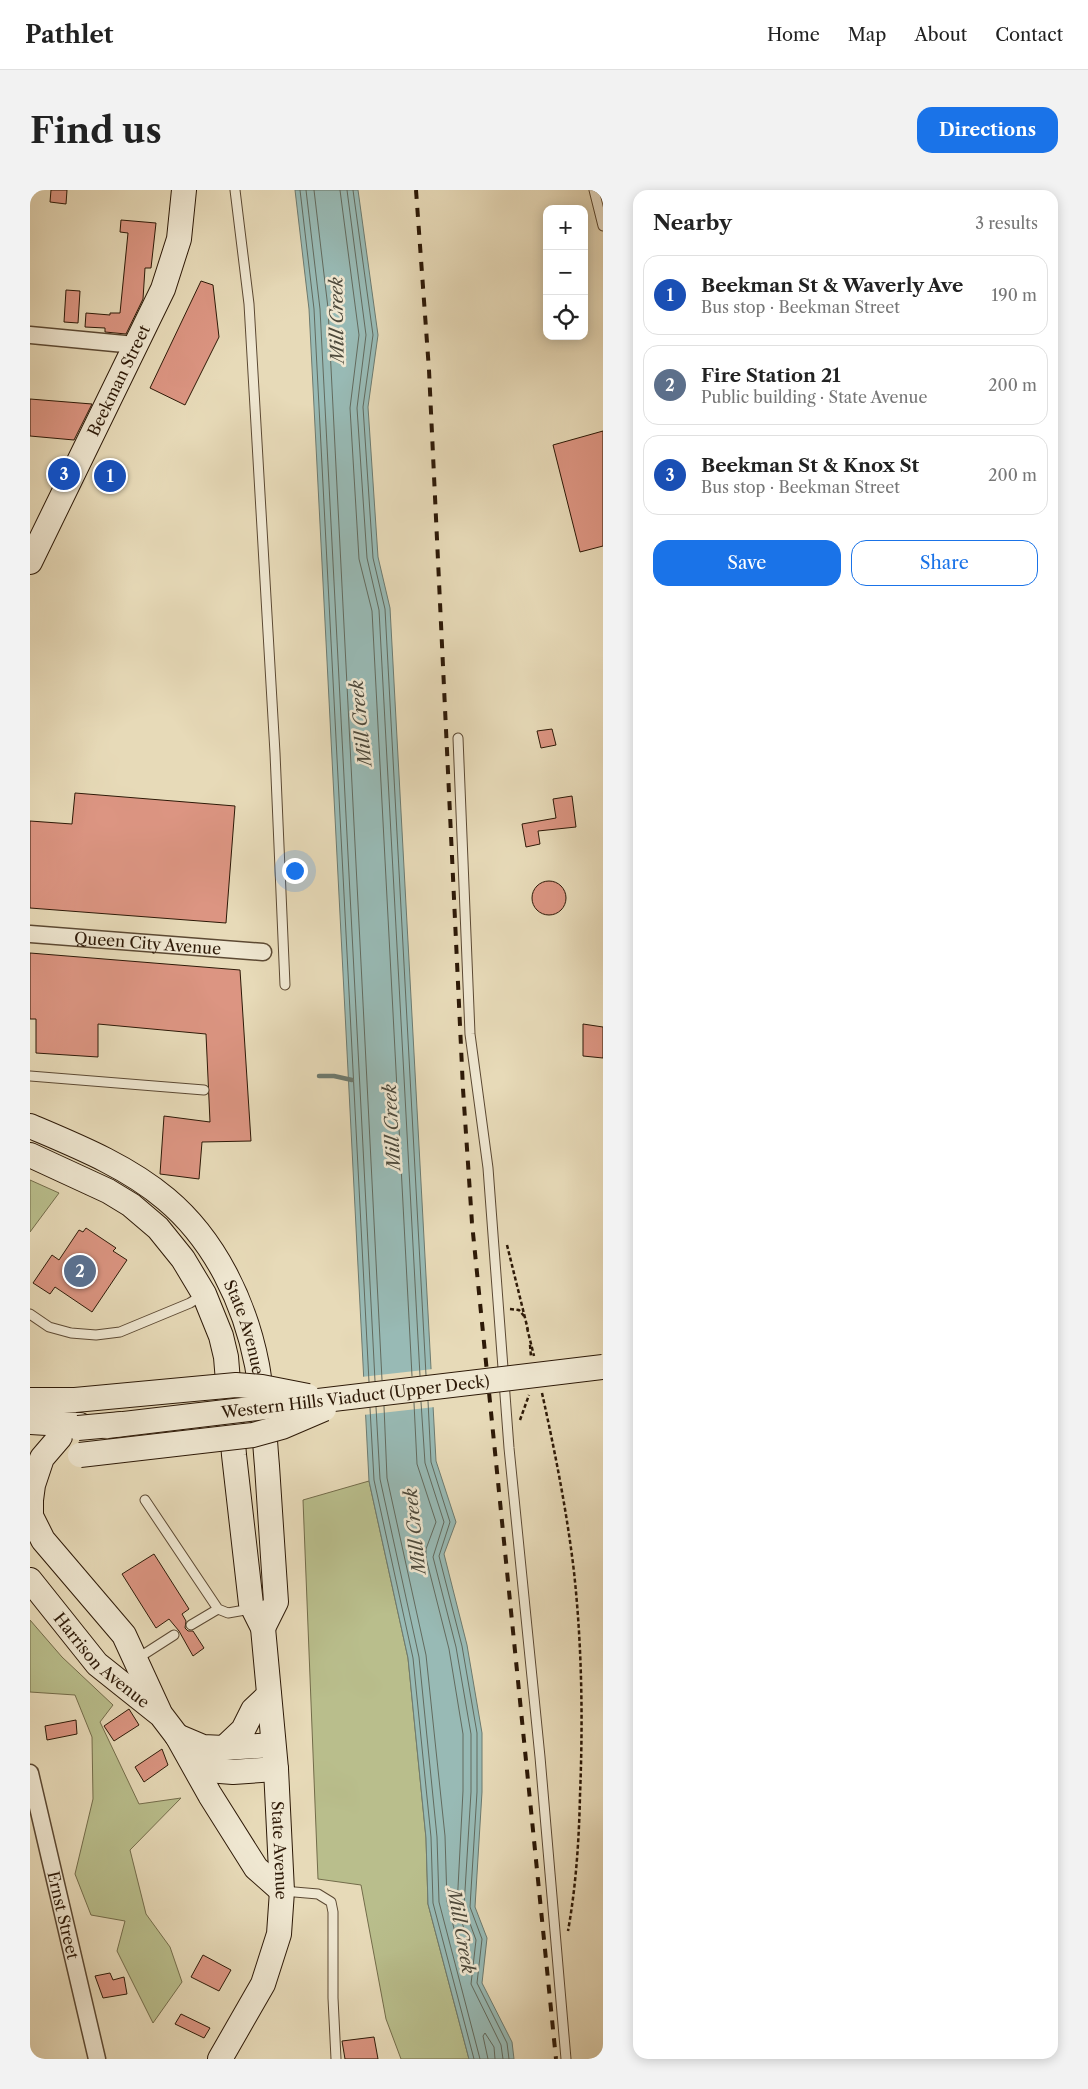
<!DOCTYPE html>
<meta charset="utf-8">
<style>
body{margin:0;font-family:"Libre Caslon Text",serif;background:#f2f2f2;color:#222}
.controls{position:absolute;right:15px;top:15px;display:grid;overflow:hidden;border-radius:10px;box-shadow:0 2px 12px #0003}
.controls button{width:45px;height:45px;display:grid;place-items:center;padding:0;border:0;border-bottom:1px solid #e0e0e0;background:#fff;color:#222;font:25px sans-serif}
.you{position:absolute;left:264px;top:680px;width:18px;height:18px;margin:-12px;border:4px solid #fff;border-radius:50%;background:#1a73e8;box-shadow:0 0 0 8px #1a73e833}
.badge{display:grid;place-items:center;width:32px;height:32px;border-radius:50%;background:#1a73e8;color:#fff;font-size:16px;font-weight:700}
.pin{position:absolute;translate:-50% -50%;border:2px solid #fff;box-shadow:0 1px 5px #0006}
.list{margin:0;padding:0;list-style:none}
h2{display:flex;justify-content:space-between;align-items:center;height:65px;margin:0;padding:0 20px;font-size:21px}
h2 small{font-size:16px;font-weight:400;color:#767676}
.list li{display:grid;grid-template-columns:32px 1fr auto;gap:15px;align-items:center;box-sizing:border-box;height:80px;margin:0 10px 10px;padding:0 10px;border:1px solid #e0e0e0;border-radius:15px}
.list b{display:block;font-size:19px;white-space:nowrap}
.list p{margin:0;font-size:16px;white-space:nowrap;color:#767676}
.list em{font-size:16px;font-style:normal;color:#767676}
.actions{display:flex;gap:10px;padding:15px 20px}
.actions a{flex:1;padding:11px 0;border:1px solid #1a73e8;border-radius:15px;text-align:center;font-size:18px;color:#1a73e8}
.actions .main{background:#1a73e8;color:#fff}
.icon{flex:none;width:28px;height:28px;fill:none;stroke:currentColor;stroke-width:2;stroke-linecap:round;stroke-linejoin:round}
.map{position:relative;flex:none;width:573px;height:1869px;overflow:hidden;border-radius:15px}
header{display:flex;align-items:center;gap:30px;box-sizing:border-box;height:70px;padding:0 25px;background:#fff;border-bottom:1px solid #e0e0e0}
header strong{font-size:24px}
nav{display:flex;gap:28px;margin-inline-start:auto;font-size:18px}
.intro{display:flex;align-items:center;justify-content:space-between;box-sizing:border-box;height:120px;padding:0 30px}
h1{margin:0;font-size:35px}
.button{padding:12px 22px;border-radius:15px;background:#1a73e8;color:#fff;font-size:18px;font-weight:700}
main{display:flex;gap:30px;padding:0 30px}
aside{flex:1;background:#fff;border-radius:15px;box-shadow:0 2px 12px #0003}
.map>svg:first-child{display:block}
.green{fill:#b9be8c;stroke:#736c4a}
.water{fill:#98bab5;stroke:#6d7a6f}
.pier{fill:#e7dab8}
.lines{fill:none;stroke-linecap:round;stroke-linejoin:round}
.shore{stroke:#626a5e;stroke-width:1}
.stream{stroke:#6d7a6f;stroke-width:4.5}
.building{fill:#dc9582;stroke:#2d1907}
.lane-casing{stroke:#5c4933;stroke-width:11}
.street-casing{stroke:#5c4933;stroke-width:19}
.secondary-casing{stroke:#2d1907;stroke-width:26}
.path{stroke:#2d1907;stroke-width:2.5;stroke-dasharray:4 2.5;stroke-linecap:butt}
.lane{stroke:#efe7d1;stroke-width:9}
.street{stroke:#efe7d1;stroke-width:16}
.secondary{stroke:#efe7d1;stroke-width:24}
.rail{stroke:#2d1907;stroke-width:4;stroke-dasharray:9 9;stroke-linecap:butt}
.secondary-bridge-casing{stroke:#2d1907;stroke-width:26;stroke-linecap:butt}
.secondary-bridge{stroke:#efe7d1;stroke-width:24}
.labels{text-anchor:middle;stroke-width:5;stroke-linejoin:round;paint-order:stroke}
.street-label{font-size:16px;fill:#2d1907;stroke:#efe7d1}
.water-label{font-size:18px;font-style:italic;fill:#4d493b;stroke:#efe7d1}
</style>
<header>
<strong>Pathlet</strong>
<nav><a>Home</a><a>Map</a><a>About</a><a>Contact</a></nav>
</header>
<div class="intro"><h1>Find us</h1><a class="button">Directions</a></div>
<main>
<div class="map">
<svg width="573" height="1869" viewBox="0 0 573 1869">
<rect width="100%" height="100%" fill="#e7dab8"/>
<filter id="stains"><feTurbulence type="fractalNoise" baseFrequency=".004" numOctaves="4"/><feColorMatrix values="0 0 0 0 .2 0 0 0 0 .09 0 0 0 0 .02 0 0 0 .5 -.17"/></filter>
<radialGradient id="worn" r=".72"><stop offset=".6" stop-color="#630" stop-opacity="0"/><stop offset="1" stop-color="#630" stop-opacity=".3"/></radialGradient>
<path class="green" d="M0 990 29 1003 0 1042Z
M339 1291 378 1468 396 1648 398 1714 439 1869H371L356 1829 331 1695 288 1689 273 1310Z
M0 1430 32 1467 83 1515 70 1532 109 1614 151 1608 100 1660 116 1724 140 1757 152 1792 123 1833 87 1761 95 1731 61 1725 45 1684 63 1609 62 1547 45 1505 0 1502Z"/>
<path class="water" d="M265 0H328L348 145 338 217 348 367 360 418 406 1271 426 1332 414 1364 437 1455 452 1543V1602L445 1717 457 1748 452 1793 482 1852 484 1869H439L398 1714 396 1648 378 1468 339 1291 279 119Z"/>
<path class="pier" d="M403 1179 405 1217 333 1225 331 1187Z"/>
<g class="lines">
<path class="shore" d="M270 0 284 119 339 1192
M276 0 290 119 345 1191
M284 0 298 118 352 1190
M310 0 329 145 320 218 329 369 342 421 382 1186
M317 0 336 145 327 218 337 368 349 420 390 1186
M323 0 343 145 333 217 343 368 355 419 396 1185
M398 1211 401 1272 420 1332 409 1366 432 1456 447 1543V1602L440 1717 452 1749 447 1793 477 1853 479 1869
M391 1212 395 1273 414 1332 403 1367 426 1457 441 1544V1602L434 1717 446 1750 441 1794 471 1855 473 1869
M354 1216 357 1288 396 1465 415 1646 417 1711 431 1766 434 1768 436 1766 438 1751 427 1717 433 1601V1544L419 1459 396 1368V1359L406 1332 387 1274 384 1213
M346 1217 350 1289 389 1467 407 1647 409 1712 450 1869
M340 1218 344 1290 383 1468 401 1647 403 1713 444 1869
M458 1869 453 1846 455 1843 464 1857 465 1869"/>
<path class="stream" d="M289 886H304L322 890"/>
</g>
<path class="building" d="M21 0H37L36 14 20 12Z
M91 30 126 33 121 78H115L113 109 96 144 75 142V138L55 137 56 123 80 125V123H90L98 43 90 42Z
M171 91 183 95 189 147 155 215 120 198Z
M36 100 50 101 48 133 34 132Z
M0 209 62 214 44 250 0 246Z
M573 241V356L550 362 523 255Z
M522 539 526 555 511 558 507 541Z
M45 603 205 616 196 733 0 718V631L42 634Z
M542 606 546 637 508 641 510 654 496 657 492 634 526 628 523 609Z
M502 708a17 17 0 1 1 34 0a17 17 0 1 1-34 0Z
M0 763 210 780 221 951 172 952 169 989 130 984 134 926 180 932 176 844 68 834V867L6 863V829H0Z
M553 834 573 837V868L553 866Z
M56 1038 86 1058 83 1061 97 1070 62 1122 25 1097 20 1104 3 1093 22 1065 29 1070 49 1040 53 1042Z
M124 1364 159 1419 152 1424 156 1431 155 1438 158 1441H163L174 1458 163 1466 149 1441 139 1429 126 1438 92 1384Z
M99 1519 109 1535 84 1551 74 1536Z
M46 1530 47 1544 17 1550 15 1536Z
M132 1559 138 1575 114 1592 105 1577Z
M173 1765 201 1780 189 1801 161 1787Z
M80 1783 83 1790 94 1787 97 1804 73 1808 65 1786Z
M151 1824 180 1838 174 1848 145 1834Z
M344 1847 348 1869H315L312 1851Z"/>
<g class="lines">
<g class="lane-casing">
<path id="lane" d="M205 0 219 114 245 563 255 795
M564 0 573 36
M428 548 440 844 458 978 479 1258 510 1567 536 1869
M0 886 174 900
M0 1124 19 1137 41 1143 66 1145 90 1142 160 1113 174 1104
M115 1310 188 1419 198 1423 215 1420 220 1416
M161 1435 188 1419
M105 1470 144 1445
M253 1701 288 1704 301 1712 303 1722V1808L306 1869"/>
</g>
<g class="street-casing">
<g id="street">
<path d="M0 145 105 155"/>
<path id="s1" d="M0 744 233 762"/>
<path id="s2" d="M0 1583 67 1869"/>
</g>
</g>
<g class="secondary-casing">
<g id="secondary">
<path id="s3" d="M0 372 133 99 149 49 154 0"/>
<path id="s4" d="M0 936C47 956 97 976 136 1009 185 1050 215 1113 227 1175 233 1208 234 1243 237 1276 240 1322 243 1367 246 1412L233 1438"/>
<path id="s5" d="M0 965 78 1001 101 1015 128 1038 153 1069 174 1104 191 1146 196 1167 204 1265 221 1414 233 1438 246 1579 252 1701 249 1744 233 1794 190 1869"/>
<path d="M0 1210H45"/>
<path d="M0 1232 50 1235"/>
<path d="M30 1247 12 1268 3 1295 1 1310V1326L13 1350 94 1445 129 1521"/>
<path id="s6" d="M0 1390 67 1474 131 1525 147 1546 180 1605 226 1678 252 1701"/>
<path d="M147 1546 173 1557 194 1558 243 1555"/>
<path d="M194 1558 213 1540 223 1520 239 1505"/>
<path d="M162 1570 177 1580 203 1582 246 1579"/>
</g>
</g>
<path class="path" d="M477 1055 498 1140
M480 1119 489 1120 494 1126
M497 1138 504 1166
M500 1155 501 1167
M512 1203C525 1262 537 1322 544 1382 552 1456 553 1531 550 1605 549 1651 546 1696 538 1741
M490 1230 499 1205"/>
<use href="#lane" class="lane"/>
<use href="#street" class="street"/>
<use href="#secondary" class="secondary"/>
<path class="rail" d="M386 0 399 180 433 899 442 1033 526 1869"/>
<g class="secondary-bridge-casing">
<g id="secondary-bridge">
<path d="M45 1210 206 1195 232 1197 278 1206"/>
<path id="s7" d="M77 1236 573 1177"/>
<path d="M48 1238 92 1234"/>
<path d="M50 1265 223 1245 252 1237 294 1219"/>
</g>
</g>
<use href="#secondary-bridge" class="secondary-bridge"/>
</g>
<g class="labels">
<g class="street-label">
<text dy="6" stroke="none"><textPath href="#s3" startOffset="202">Beekman Street</textPath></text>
<text dy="6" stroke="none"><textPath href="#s1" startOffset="118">Queen City Avenue</textPath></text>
<text dy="6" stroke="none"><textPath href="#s4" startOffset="308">State Avenue</textPath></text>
<text dy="6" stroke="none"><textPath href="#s7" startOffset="250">Western Hills Viaduct (Upper Deck)</textPath></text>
<text dy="6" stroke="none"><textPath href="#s6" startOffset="108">Harrison Avenue</textPath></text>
<text dy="6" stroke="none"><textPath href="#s5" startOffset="794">State Avenue</textPath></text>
<text dy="6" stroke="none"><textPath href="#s2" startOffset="146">Ernst Street</textPath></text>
</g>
<g class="water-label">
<text transform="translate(307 130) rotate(-91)" y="6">Mill Creek</text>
<text transform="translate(331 533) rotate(-96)" y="6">Mill Creek</text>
<text transform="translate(362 937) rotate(-93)" y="6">Mill Creek</text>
<text transform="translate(385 1341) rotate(-96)" y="6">Mill Creek</text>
<text transform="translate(431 1741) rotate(80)" y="6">Mill Creek</text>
</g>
</g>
<rect width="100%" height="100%" filter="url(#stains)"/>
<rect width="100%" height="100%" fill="url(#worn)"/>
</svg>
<div class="controls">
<button>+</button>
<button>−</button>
<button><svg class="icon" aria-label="locate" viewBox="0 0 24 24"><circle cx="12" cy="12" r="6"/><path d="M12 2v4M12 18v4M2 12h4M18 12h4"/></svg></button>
</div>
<div class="you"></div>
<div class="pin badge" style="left:80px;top:286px;background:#1a4fb4">1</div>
<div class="pin badge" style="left:50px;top:1081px;background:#5c6f8a">2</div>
<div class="pin badge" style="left:34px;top:284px;background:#1a4fb4">3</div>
</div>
<aside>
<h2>Nearby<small>3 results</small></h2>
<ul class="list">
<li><span class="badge" style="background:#1a4fb4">1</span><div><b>Beekman St &amp; Waverly Ave</b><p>Bus stop · Beekman Street</p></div><em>190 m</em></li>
<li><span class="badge" style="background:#5c6f8a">2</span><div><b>Fire Station 21</b><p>Public building · State Avenue</p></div><em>200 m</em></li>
<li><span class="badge" style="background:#1a4fb4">3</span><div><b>Beekman St &amp; Knox St</b><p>Bus stop · Beekman Street</p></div><em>200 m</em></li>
</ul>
<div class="actions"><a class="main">Save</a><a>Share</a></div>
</aside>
</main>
